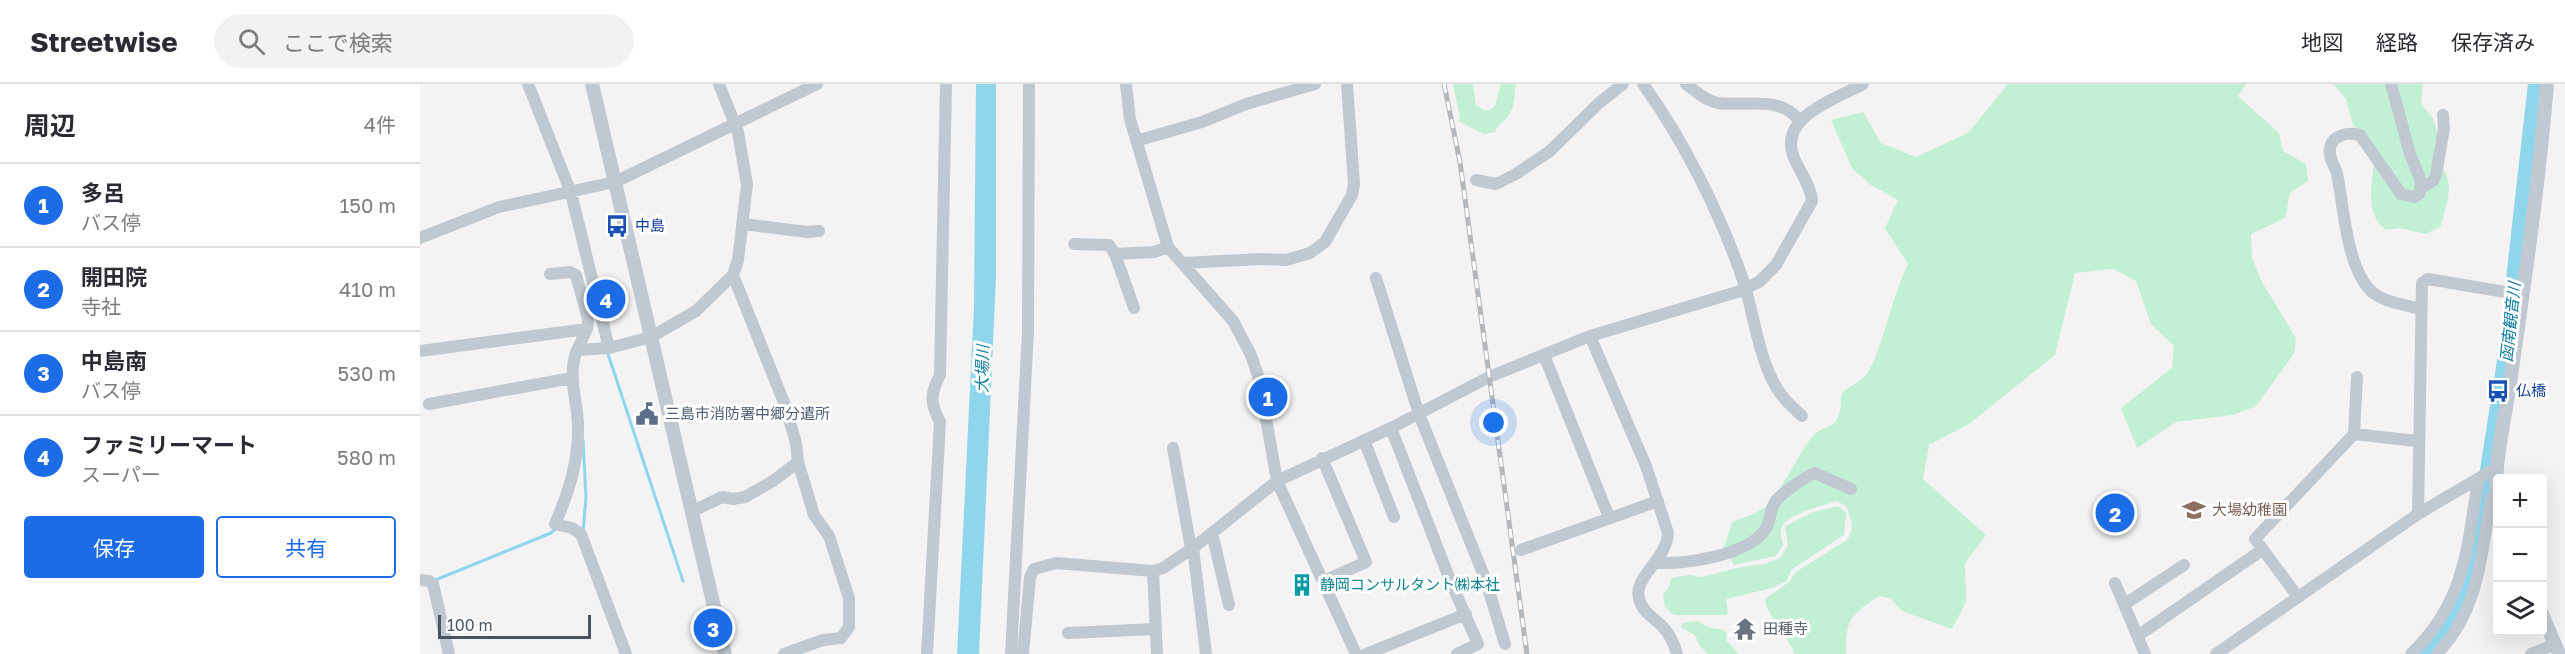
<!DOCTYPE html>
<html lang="ja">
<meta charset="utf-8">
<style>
body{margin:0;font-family:"Golos Text","Noto Sans JP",sans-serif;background:#f2f2f3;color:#2b2b33}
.controls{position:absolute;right:18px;bottom:18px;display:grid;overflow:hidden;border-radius:6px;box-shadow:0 6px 24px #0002}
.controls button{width:54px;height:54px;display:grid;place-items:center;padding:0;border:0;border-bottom:2px solid #e1e1e2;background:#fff;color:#2b2b33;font:30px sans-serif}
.scale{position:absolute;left:18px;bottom:15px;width:153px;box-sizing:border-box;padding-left:6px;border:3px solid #495460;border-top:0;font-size:16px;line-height:21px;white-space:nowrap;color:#495460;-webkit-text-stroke:4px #fff;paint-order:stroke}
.you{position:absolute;left:1074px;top:339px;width:21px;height:21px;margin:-15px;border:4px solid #fff;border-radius:50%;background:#1a73e8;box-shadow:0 0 0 9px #1a73e833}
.badge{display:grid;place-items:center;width:39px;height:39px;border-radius:50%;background:#1b6ce5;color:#fff;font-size:20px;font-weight:700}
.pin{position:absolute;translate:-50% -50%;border:3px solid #fff;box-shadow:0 2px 6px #0006}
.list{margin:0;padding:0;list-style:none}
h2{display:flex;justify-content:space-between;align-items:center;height:78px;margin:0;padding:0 24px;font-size:26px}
h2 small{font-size:20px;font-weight:400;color:#7c7c81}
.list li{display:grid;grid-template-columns:39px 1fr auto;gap:18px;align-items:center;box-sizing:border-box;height:84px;padding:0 24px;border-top:2px solid #e1e1e2}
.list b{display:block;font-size:22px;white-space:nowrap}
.list p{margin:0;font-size:20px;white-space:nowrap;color:#7c7c81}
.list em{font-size:20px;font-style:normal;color:#7c7c81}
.actions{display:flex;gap:12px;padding:18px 24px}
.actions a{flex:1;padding:14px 0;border:2px solid #1b6ce5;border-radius:6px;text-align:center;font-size:21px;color:#1b6ce5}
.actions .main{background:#1b6ce5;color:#fff}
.icon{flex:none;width:33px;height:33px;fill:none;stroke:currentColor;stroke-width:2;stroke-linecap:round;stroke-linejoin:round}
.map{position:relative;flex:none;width:2145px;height:570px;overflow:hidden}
header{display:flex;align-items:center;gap:36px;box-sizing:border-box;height:84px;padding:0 30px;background:#fff;border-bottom:2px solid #e1e1e2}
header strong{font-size:28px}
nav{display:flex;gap:33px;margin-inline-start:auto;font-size:21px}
.search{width:420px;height:54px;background:#f2f2f3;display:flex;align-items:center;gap:15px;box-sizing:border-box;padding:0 21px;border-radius:33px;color:#7c7c81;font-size:22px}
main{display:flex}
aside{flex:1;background:#fff}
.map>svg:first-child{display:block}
.green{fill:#c2f0d5}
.water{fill:#8fd6ed}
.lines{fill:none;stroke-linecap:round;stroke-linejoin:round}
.stream{stroke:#8fd6ed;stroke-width:3}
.river{stroke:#8fd6ed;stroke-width:18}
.minor{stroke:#c0c9d1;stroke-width:12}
.tertiary{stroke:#c0c9d1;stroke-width:14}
.rail-casing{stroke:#b4b7bc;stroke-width:5}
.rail{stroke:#fff;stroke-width:3;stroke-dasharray:9;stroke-linecap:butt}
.labels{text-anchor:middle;stroke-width:6;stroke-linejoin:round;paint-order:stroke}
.transit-label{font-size:15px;fill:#164399;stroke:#fff;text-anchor:start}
.service-label{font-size:15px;fill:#4e5e75;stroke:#fff;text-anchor:start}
.education-label{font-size:15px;fill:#785e54;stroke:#fff;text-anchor:start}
.culture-label{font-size:15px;fill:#0d838f;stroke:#fff;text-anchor:start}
.worship-label{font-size:15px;fill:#5b616d;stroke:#fff;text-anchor:start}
.water-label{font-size:16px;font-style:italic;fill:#0d7c9f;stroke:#fff}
</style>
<header>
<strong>Streetwise</strong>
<div class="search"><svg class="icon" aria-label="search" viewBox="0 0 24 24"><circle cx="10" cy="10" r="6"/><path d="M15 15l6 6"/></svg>ここで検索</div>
<nav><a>地図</a><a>経路</a><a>保存済み</a></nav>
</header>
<main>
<aside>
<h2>周辺<small>4件</small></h2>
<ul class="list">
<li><span class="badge">1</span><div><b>多呂</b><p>バス停</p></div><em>150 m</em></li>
<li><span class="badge">2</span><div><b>開田院</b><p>寺社</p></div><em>410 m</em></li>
<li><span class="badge">3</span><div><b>中島南</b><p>バス停</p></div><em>530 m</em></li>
<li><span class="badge">4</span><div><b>ファミリーマート</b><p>スーパー</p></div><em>580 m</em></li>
</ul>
<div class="actions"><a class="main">保存</a><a>共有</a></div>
</aside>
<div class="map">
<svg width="2145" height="570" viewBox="0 0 2145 570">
<rect width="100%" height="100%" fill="#f4f2f2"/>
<path class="green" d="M1033 0H1053L1056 21 1064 26H1070L1075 22C1076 15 1079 7 1081 0H1096C1094 9 1095 21 1090 29 1086 37 1078 40 1075 48L1064 50 1038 37 1040 34Z
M1588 0H1826L1818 12 1859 49 1863 67 1886 80 1888 97 1870 109 1865 134 1831 150 1832 174 1842 198 1876 254 1874 270 1835 323 1812 331 1756 338 1717 364 1701 324 1752 284 1754 262 1731 240 1716 197 1693 185 1655 189 1635 271 1549 340 1509 361 1503 395 1566 451 1545 479 1546 518 1532 545 1482 527 1470 514 1459 512C1432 530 1425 535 1426 570H1375C1368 553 1346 530 1345 515L1369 498 1376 488 1428 455C1435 443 1431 434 1426 422L1417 417C1403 422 1362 430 1361 447 1360 451 1362 457 1363 461L1356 472 1314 481 1304 463 1312 438C1322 434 1336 430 1345 423 1363 407 1376 371 1394 351 1400 344 1411 344 1416 337 1424 325 1418 314 1424 307 1432 300 1443 297 1449 287 1466 253 1471 214 1488 180L1465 144 1478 116 1451 101 1432 84 1411 36 1443 28 1461 59 1496 73 1548 49Z
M1913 0H2003L2001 20 2012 33 2018 50C2006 70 2029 83 2029 104 2029 113 2023 132 2021 142L2006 150 1979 144 1966 146C1928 117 1980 59 1933 42L1926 15Z
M1418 422 1426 429 1424 451 1371 486 1367 497 1352 504 1306 515 1308 530 1305 531H1254L1245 523 1243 510 1249 503 1251 494 1269 491 1282 493 1321 483 1345 480 1360 474 1368 461 1365 442 1393 428Z
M1277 537 1288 543 1304 546 1307 551 1306 556 1319 570H1288L1280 562 1275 551 1262 544 1261 541 1263 539Z"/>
<path class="water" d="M556 0H576V192L559 570H537L554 223Z"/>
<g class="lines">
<path class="stream" d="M188 270 263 497
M163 356 166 413 163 448
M13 497 131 449 136 444"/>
<path class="river" d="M2006 570 2025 546 2039 520 2054 482 2085 284 2117 0"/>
<path class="minor" d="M108 0 151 109 189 264
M706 0 710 35 748 163 813 237 831 271 839 295 857 397 936 570
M1223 0C1264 57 1300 129 1323 196 1334 229 1339 280 1360 309 1366 318 1375 325 1382 332
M1266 0C1276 7 1286 17 1298 19 1326 23 1359 11 1379 36
M1971 0 1990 70 1999 92 2001 103 1999 110 1994 113 1981 110 1940 51C1929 48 1912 51 1910 64 1908 73 1915 82 1917 90 1924 123 1926 179 1949 205 1960 218 1986 221 2001 225
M716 57 782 38 826 20 895 0
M1056 96 1076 100 1096 90 1130 67 1179 19 1203 0
M2000 105 2013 97 2016 91 2024 44 2023 31
M323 140 387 148 399 147
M0 154 79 123 195 98 397 0
M654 160 689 161 695 170 734 168 748 163
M695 170 714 224
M762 179 841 175 866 176 890 169 905 158 932 111 934 100 927 0
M130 190 150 188 156 191 168 235 167 245
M956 194 999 330 1066 497 1085 560
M1170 252 1226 382 1248 449C1247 477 1210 494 1220 518 1224 529 1234 534 1242 542 1250 550 1254 559 1257 570
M157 266C147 291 157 315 158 340 159 376 149 408 135 440L152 444 161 450 206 570
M0 267 167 245 157 266 189 264 231 253 276 227 313 191 318 176 327 101 318 48 299 0
M1124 271 1189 433
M9 320 152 294
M971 344 1030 496 1058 560 1037 570
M1934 350 1997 357
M944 356 974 433
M753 364 771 465
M902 374 946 478 904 497
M273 427 302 413 313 415 325 413 353 397 378 378 376 359 365 321 313 191
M1998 430 2002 199 2008 195 2103 211
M792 449 809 521
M773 464 786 570
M1101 466 1238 417
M1236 479C1266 480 1326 472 1345 446 1351 439 1349 428 1354 420 1358 411 1385 393 1395 389L1431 405
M733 487 737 570
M0 496 9 497 13 500 29 570
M1695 499 1725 570
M1878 513 1835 455 1934 350 1937 293
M1705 520 1764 481
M648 549 735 545
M1719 551 1842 466
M364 570 403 556 421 554 429 543V514L409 452 394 431 378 378
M507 570 520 338C510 319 510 310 520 291L526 0
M591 570 608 247 609 0
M603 570 610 493 614 485 636 479 733 487 743 484 773 464 857 397 971 344 1069 293 1170 252 1317 208 1339 198 1356 181 1392 117C1391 102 1380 88 1374 74 1357 33 1416 15 1443 0
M946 570 1046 530
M1796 570 1998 430 2078 383
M1991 570C2045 518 2047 465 2058 396
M2017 570C2060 525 2061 471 2071 414L2075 413
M2111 570 2135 560"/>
<path class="tertiary" d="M172 0 305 570
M2078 423C2070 395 2087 324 2091 292 2105 195 2119 98 2127 0
M2122 530 2139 570"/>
<g class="rail-casing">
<path id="rail" d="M1024 0 1040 78 1107 570"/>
</g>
<use href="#rail" class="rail"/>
</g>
<defs>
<g id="bus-bare" transform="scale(1.8)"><path d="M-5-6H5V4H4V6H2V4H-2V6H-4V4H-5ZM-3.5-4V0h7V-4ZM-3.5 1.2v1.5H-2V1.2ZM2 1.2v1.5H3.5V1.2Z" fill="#1a4fb4" stroke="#fff" stroke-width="2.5" paint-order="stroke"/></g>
<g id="civic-bare" transform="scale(1.8)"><path d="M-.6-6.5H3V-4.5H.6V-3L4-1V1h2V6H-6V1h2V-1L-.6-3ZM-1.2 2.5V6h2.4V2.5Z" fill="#5c6f8a" stroke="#fff" stroke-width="2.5" paint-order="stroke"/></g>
<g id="school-bare" transform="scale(1.8)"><path d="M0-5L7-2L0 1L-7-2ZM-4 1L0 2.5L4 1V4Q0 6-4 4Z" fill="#8d6e63" stroke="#fff" stroke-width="2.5" paint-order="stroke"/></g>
<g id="building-bare" transform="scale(1.8)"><path d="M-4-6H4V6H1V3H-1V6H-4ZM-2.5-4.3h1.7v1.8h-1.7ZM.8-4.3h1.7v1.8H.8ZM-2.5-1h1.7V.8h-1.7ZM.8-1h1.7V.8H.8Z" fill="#0f9aa8" stroke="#fff" stroke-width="2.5" paint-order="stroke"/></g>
<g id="temple-bare" transform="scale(1.8)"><path d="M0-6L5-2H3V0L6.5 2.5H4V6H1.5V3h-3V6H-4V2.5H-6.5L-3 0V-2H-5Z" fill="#6b7280" stroke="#fff" stroke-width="2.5" paint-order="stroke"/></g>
</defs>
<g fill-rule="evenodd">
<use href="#bus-bare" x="197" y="142"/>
<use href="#bus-bare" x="2078" y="307"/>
<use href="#civic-bare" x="227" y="330"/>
<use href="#school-bare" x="1774" y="426"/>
<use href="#building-bare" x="882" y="501"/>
<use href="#temple-bare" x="1325" y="545"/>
</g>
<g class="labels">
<g class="transit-label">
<text x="215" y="147">中島</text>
<text x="2096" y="312">仏橋</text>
</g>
<g class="service-label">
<text x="245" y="335">三島市消防署中郷分遣所</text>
</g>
<g class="education-label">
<text x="1792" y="431">大場幼稚園</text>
</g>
<g class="culture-label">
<text x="900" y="506">静岡コンサルタント㈱本社</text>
</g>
<g class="worship-label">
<text x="1343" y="550">田種寺</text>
</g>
<g class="water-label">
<text transform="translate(2090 238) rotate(-84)" y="6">函南観音川</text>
<text transform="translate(562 285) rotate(-89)" y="6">大場川</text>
</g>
</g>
</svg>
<div class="controls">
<button>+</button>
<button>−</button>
<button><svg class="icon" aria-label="layers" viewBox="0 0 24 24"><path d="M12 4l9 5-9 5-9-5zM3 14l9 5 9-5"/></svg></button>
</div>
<div class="scale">100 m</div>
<div class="you"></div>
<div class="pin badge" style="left:848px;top:313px">1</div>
<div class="pin badge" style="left:1695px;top:429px">2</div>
<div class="pin badge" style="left:293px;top:544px">3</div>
<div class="pin badge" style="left:186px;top:215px">4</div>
</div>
</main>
